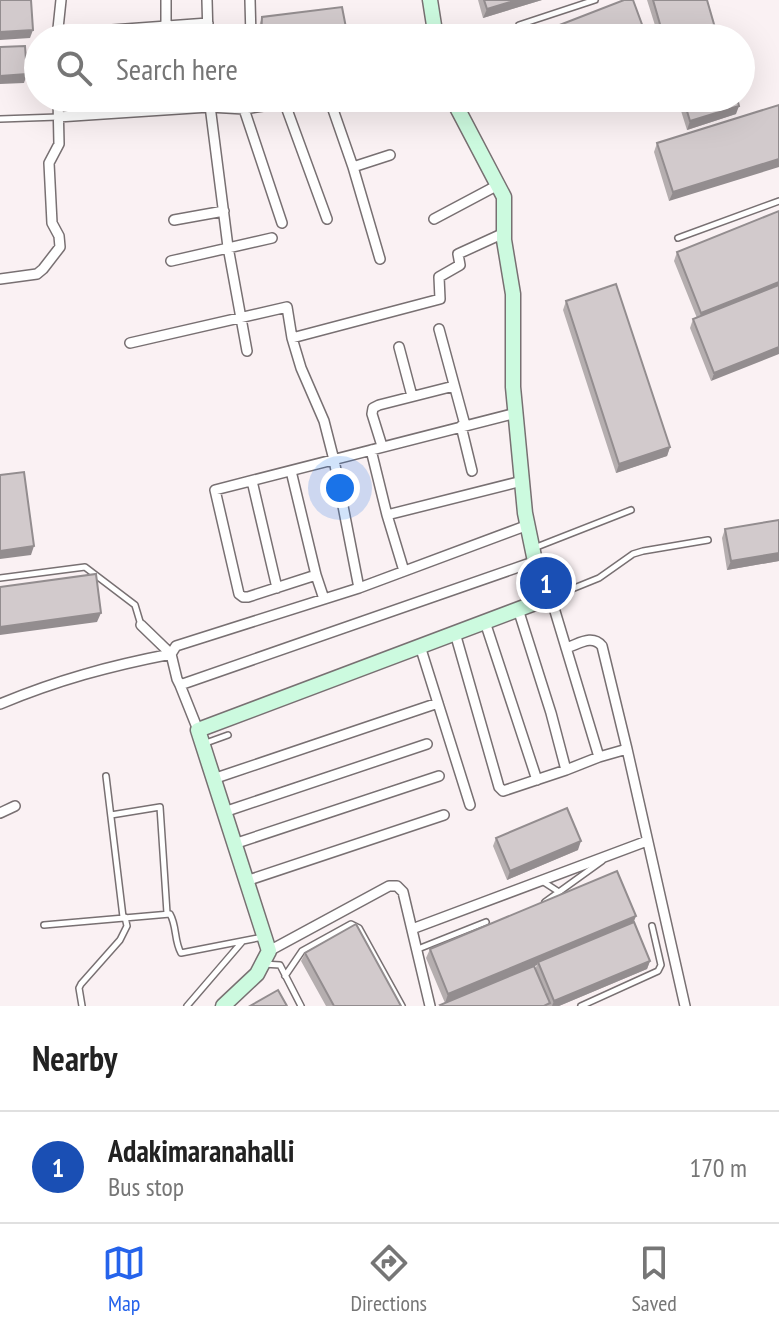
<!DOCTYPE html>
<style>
body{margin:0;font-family:"PT Sans Narrow",sans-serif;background:#f2f2f2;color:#222}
.you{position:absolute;left:340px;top:488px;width:28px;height:28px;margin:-20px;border:6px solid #fff;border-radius:50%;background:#1a73e8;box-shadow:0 0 0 12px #1a73e833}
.badge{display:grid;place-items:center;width:52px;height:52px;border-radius:50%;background:#2563eb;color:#fff;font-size:26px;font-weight:700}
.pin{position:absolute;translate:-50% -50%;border:4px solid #fff;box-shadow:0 2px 8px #0006}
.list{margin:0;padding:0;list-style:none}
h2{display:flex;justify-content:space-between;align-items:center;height:104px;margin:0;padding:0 32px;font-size:34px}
h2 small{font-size:26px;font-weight:400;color:#767676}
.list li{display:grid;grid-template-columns:52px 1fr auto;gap:24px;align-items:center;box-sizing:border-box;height:112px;padding:0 32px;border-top:2px solid #e0e0e0}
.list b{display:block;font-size:30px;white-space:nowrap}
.list p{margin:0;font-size:26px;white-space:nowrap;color:#767676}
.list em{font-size:26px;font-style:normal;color:#767676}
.icon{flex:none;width:44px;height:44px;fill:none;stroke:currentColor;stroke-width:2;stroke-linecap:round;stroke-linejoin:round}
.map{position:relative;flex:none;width:779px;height:1006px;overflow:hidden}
.search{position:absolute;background:#fff;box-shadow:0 8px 32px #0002;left:24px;right:24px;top:24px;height:88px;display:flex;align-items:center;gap:20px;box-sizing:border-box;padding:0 28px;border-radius:44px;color:#767676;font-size:30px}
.sheet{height:216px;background:#fff}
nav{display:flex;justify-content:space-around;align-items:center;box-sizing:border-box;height:112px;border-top:2px solid #e0e0e0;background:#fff;font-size:22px;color:#767676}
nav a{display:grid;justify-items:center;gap:4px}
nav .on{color:#2563eb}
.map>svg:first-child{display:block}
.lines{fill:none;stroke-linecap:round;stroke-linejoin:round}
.lane-casing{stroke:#787072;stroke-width:8}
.street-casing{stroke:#787072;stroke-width:12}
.secondary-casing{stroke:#787072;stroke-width:17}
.lane{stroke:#fff;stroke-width:5}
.street{stroke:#fff;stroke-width:9}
.secondary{stroke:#ccfadf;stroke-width:14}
.wall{fill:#b5aeaf}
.shaded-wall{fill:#938d8f}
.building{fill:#d2cacc;stroke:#938d8f;stroke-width:2}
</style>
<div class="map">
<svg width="779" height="1006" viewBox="0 0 779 1006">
<rect width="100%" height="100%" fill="#faf1f3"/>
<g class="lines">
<g class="lane-casing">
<path id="lane" d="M519 25 595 0
M0 119 58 117
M678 238 779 201
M534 548 631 510
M0 578 85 567 135 605 141 625
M552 597 599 578 633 554 643 551 708 540
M203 744 228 735
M106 776 123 917
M111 815 160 807 167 913
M542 881 559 892
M545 902 602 861
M44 925 170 914C177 926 174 941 181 953L263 937
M418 949 486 922
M263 964 280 965 301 1006
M285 976 302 951 351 924 359 928 402 1006
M82 1006 79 988 81 984 120 940 127 926 125 917
M187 1006 242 942
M581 1006 658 971 661 965 652 926"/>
</g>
<g class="street-casing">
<path id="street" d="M207 0 208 38
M250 0 251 38
M166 25V0
M57 34 208 23
M57 38 61 0
M209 98 228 247 247 351
M329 98 353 167 380 259
M285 104 327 219
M58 117 209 107 244 109
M353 167 390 155
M434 219 498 185
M174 220 224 211
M282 223 244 109 316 98
M171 261 272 238
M0 279 37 274 43 269 60 247 59 236 52 223 49 163 59 144 58 98
M439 329 465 425
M292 338 440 299 439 277 460 265 458 254 504 233
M130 343 287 307 292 338 301 368 324 421 334 460 359 588
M399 347 412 396
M461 426 472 471
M382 446 372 414 373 408 379 405 454 386
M371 450 387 515 404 571
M291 471 316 575 324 599
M252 481 277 588
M387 515 522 481
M528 525 359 588 176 646 171 654 177 679 180 685 536 561
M316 575 248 597H243L239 594 215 490 516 413
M543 600 551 598 599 757 627 749 685 1006
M518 609 551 713 566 770 599 757
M485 622 537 780
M141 625 171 654
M455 633 499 787 503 791 566 770
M420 646 470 805
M566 648C579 644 592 634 602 646L627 749
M180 685 198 730
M0 704C58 680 109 666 171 654
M213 779 438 703
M224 812 427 744
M0 813 15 806
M234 844 439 776
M246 881 444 815
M412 929 647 841
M269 951 389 886H397L403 892 430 1006"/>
</g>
<g class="secondary-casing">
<path id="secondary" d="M430 0 436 38
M223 1006 257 974 269 951 198 730 543 600 525 513 513 387V294L504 240V197L452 98"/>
</g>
<use href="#lane" class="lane"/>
<use href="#street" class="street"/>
<use href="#secondary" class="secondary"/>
</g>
<path class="wall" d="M478 0H542L483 18Z
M647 0H707L718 38H659Z
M262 17 348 38H258L259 26Z
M513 98H553L518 112Z
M677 98H737L736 114 687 130Z
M779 105 669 201 654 152 657 143Z
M779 211 711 381 690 328 693 319 697 318 674 261 677 252Z
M566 301 670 447 667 456 616 473 563 310Z
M779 520V561L727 570 722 538 725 529Z
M496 838 578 850 507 880 493 846Z
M634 922 650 961 647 969 559 1006H440L535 969 537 965 445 1003 426 958 430 949Z
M305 953 401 1006H326L301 961Z"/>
<path class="shaded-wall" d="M517 0H542L483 18 487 9Z
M33 30 30 38 0 40V32Z
M27 74 24 83 0 84V76Z
M256 98H276L254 101Z
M534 98H553L518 112 521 103Z
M739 106 736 114 687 130 690 121Z
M779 159V167L669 201 673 192Z
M779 282V289L698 322 701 313Z
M779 347V354L711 381 714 373Z
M670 447 667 456 616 473 619 464Z
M34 546 31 555 0 559V551Z
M779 553V561L727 570 731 561Z
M101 613 97 622 0 635V627Z
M581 841 578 850 507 880 510 871Z
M636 916 633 924 538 962 537 965 445 1003 448 994Z
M650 961 647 969 559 1006H552L554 1001Z"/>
<path class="building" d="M0 0H31L33 30 0 32Z
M484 0H517L487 9Z
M624 0H633L647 38H526Z
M653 0H707L718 38H664Z
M342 7 348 38H261L262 17Z
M25 46 27 74 0 76V47Z
M519 98H534L521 103Z
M683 98H737L739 106 690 121Z
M779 105V159L673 192 657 143Z
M779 211V282L701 313 677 252Z
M616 284 670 447 619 464 566 301Z
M779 285V347L714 373 693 319Z
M24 472 34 546 0 551V475Z
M779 520V553L731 561 725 529Z
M96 574 101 613 0 627V587Z
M567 808 581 841 510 871 496 838Z
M617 871 636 916 448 994 430 949Z
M634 922 650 961 554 1001 538 962Z
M356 924 401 1006H334L305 953Z
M534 966 550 1003 544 1006H441L440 1005Z
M278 990 287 1006H250Z"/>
</svg>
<div class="you"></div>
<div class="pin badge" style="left:546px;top:583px;background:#1a4fb4">1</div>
<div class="search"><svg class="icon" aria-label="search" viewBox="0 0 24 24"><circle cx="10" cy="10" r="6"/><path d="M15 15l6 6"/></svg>Search here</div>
</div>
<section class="sheet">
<h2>Nearby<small></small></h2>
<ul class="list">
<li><span class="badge" style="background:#1a4fb4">1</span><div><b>Adakimaranahalli</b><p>Bus stop</p></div><em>170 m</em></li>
</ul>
</section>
<nav>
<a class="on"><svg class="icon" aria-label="map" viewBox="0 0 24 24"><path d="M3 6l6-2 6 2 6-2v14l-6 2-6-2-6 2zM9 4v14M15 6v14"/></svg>Map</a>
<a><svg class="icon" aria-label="directions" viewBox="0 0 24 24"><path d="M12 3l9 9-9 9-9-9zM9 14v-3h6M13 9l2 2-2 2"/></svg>Directions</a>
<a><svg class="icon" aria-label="saved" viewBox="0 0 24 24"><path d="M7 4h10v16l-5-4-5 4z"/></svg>Saved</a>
</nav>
